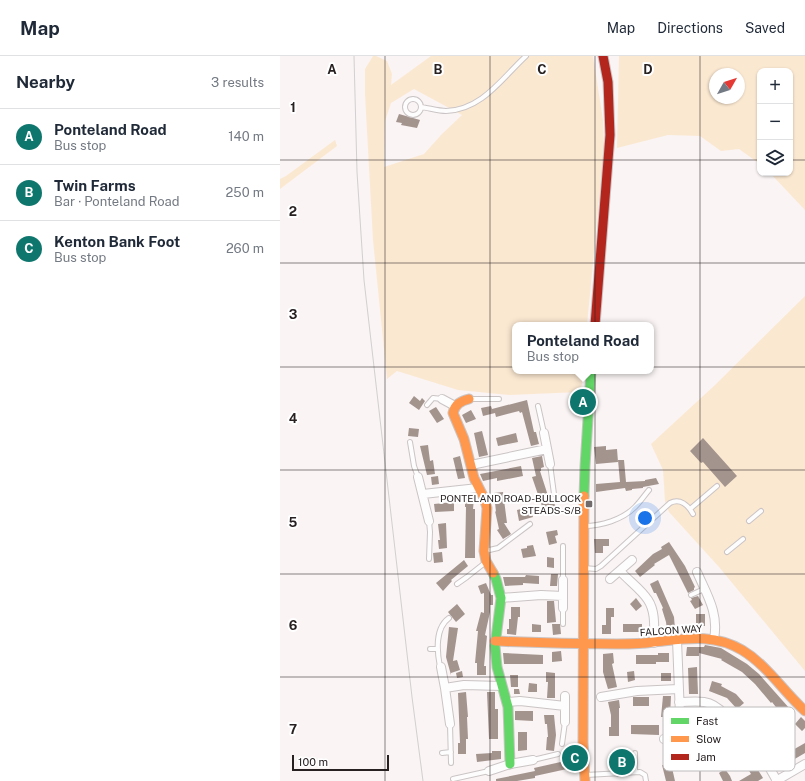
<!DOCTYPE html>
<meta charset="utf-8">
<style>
body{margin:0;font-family:"Public Sans",sans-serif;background:#f2f2f3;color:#1f2937}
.controls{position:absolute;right:12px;top:12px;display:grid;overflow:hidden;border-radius:8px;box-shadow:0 1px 3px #0004}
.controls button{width:36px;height:36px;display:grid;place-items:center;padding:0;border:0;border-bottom:1px solid #e0e1e3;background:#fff;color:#1f2937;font:20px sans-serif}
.compass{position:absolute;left:429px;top:12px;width:36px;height:36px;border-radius:50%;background:#fff;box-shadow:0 1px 3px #0004;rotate:51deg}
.scale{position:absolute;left:12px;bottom:10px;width:97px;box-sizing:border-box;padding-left:4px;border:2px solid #282122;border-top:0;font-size:11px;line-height:14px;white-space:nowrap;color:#282122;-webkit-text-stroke:3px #fff;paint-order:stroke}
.you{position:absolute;left:365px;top:462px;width:14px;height:14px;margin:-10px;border:3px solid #fff;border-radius:50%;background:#1a73e8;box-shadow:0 0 0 6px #1a73e833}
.badge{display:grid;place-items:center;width:26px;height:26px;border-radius:50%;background:#0f766e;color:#fff;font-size:13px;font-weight:700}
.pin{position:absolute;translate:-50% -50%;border:2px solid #fff;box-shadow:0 1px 4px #0006}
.popup{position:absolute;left:232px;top:266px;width:142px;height:52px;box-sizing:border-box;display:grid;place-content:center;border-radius:8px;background:#fff;filter:drop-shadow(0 1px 3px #0005);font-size:13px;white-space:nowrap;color:#747a83}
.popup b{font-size:15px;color:#1f2937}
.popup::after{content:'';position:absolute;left:50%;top:100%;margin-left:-8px;border:8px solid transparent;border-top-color:#fff}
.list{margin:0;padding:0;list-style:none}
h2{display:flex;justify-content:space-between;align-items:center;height:52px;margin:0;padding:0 16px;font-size:17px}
h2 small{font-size:13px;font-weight:400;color:#747a83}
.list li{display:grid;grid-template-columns:26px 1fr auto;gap:12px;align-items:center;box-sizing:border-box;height:56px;padding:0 16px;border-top:1px solid #e0e1e3}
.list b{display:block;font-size:15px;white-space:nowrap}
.list p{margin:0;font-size:13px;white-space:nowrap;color:#747a83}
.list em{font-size:13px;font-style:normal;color:#747a83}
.icon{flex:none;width:22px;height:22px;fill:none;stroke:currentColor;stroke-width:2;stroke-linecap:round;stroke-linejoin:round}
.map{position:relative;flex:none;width:525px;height:725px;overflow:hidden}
header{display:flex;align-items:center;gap:24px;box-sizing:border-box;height:56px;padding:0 20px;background:#fff;border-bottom:1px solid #e0e1e3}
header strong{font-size:19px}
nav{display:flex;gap:22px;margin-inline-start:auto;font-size:14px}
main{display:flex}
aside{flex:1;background:#fff}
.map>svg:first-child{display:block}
.green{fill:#fbe8d1;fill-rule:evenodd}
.building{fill:#a3948e}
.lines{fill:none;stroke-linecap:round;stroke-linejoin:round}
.lane-casing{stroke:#cac4c5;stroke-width:6}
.street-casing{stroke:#cac4c5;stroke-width:10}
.fast-casing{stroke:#cac4c5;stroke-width:11}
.slow-casing{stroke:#cac4c5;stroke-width:11}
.jam-casing{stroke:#cac4c5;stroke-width:11}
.lane{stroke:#fefdfd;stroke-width:4}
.street{stroke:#fefdfd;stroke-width:8}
.fast{stroke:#63d668;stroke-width:9}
.slow{stroke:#ff974d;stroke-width:9}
.jam{stroke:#b3261e;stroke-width:9}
.tram{stroke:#d1cfcf;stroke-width:1}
.grid{fill:none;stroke:#282122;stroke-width:1;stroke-opacity:0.55}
.poi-dot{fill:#726b6c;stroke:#fff;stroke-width:1.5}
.labels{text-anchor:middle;stroke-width:4;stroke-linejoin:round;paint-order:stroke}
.poi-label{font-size:10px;fill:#282122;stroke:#fff;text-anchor:end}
.street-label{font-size:10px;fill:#282122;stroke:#fff}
.key{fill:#fff;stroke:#bebcbd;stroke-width:1}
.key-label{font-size:11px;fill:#282122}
.grid-label{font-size:13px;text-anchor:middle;font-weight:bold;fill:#282122;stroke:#fff;stroke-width:4;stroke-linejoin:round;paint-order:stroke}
</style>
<header>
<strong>Map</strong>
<nav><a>Map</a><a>Directions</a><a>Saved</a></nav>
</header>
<main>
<aside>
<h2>Nearby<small>3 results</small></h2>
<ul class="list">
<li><span class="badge">A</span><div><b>Ponteland Road</b><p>Bus stop</p></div><em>140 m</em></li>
<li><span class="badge">B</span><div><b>Twin Farms</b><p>Bar · Ponteland Road</p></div><em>250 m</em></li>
<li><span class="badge">C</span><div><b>Kenton Bank Foot</b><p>Bus stop</p></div><em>260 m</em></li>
</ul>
</aside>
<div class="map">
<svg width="525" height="725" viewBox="0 0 525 725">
<rect width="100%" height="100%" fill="#faf4f4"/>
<path class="green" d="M93 0H96L107 5 112 18 111 29 151 0H313L323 64 324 92 307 269H235V315H304L303 323 300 336 229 339 178 334 117 315 107 323 93 184 85 38V13ZM134 33 182 59 162 78 144 98 104 111 105 65 111 47Z
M339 0H525V154L490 117H510V15H480V108L459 93 441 95 420 80 388 79 337 92ZM435 18H459V42H435Z
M55 84 57 90 0 133V123L6 120Z
M525 240V615L439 511 389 456 385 445 383 414 371 388 435 329Z"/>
<path class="building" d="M119 58 140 64 137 72 121 69 122 67 116 66Z
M134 340 140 345 142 342 145 345 139 354 129 347Z
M247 344 254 376H256L259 388 251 390 242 356 240 357 239 355 216 361 215 357 203 360 201 352 211 350 212 353Z
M156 351 164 363 157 367 149 355Z
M191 354 196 363 186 367 182 359Z
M129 372 139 373 138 381 128 380Z
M202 375 208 399 199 401 194 377Z
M236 377 238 386 218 390 216 382Z
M423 382 457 420 445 431 423 406 421 407 410 395Z
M148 389 150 405 153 404 155 418 147 419 140 390Z
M326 390V394L337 393 338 406 316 408 314 391Z
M180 400 185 422 178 423 173 402Z
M262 400 264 411 261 412V415H260L270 446 273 445 276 451 264 456 252 421 256 420 252 402Z
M338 404H344L346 426 365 425V424L376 422 379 428 363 431V432L352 433V434L346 435 345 432 316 436V428L340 426Z
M241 410 243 420 233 422 217 425V422L203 425 200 418Z
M158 420 159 428 152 429 151 421Z
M223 436 227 467H224L231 478 223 483 217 474 219 473 215 455 216 456 214 437Z
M185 442H194L193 453H195V502H185L186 451H185Z
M174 446V455L155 456 154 448Z
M250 451 253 461 239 465 237 454Z
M166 467 167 492 159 493 158 484H160L158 468Z
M277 474 278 479 275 480 277 487 269 489 266 476Z
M314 483H329V490H323V497H315Z
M389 486 405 510 415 531 414 532V534L408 537 389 499 374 508 375 509 360 521 355 515 373 498 382 493 381 491Z
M253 489 256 500 243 502 241 493 247 492V490Z
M162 496 163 506 154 507 153 497Z
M267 501 274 502V512L267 511Z
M184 504 188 510 171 524 172 525 163 535 156 527Z
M271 518H278L277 530H270Z
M246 519 259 520V528L243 527V529L225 530 223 521H245Z
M378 524 394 561 395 573 387 574 386 566 382 553 383 552 376 537H374L370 528Z
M206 527 211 539H213V549H210V556L205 579 207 580 204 610H206V619H197V607H195L198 575H196L201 556 204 557V537L201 538 198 530Z
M418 540 423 549 415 553 410 545 412 544 411 542Z
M356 542 362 550 356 555 350 548Z
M267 545H274L276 566 267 567Z
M177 548 185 558 176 566 168 556Z
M231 551H240V561H238L236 579 227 578V573H229V563H231Z
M326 552H334V561H331V578H322V569H326Z
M416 558H425V570H416Z
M252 568 261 569V576H252Z
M272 568H280L281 578 273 579Z
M343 568H362V576H343Z
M169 571 178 572 173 605 177 604 180 614 171 617V619L166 601Z
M425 589 441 592 467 608 479 618 510 653 502 659 492 646 491 647 475 628 462 616 441 604 442 603 419 597V600H406L407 591H424Z
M281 595 282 605 272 606V596Z
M223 597 263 599V608H224Z
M333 597 334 607 332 608 337 631 328 633 323 616V598Z
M378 597H389V606H376V608H356V599H378Z
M417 611 418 638H409L408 612Z
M182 615 183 621 177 622 176 617Z
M354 615 355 624 348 626 347 616Z
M266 616 275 617V642H267L268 626H266Z
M381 617H391V625H381Z
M230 619H238V631H231Z
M432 625 442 628 441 630 456 638 464 647 457 653 447 642 429 635Z
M249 627 257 628V636H248Z
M234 633H239L240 638H234Z
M186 636 188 661H187L188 683H186V698H178V687H180L178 637Z
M207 636H215V653H218V683H209Z
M383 640H391L390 661H381Z
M353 641H369V650H353Z
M339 644 340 652H339V680H329V671H331V659L328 646Z
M408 654H416V680H418L419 686H408Z
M485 654 490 661 468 676 461 666 465 663 467 665Z
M235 655H253V665L235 664Z
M264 659H274L276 679 274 695 266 694 267 681H268L267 668H265Z
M432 659 440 662 436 672 428 668Z
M521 661 525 665V672L522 675 515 668Z
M351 669H379V679L351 678Z
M238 676H247V694L238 695Z
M448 677 453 685 417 714 412 707 422 700 421 698 441 684 440 683Z
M496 679 501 688 494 692 489 683Z
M525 687V697L501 711 497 703Z
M384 692H393V703H390L395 725H386L382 709H384Z
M471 694 475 701 467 706 463 699Z
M212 695H221V703L197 706 196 698 212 697Z
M285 705 287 713 255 720V722L237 725H216V723L255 715 254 712Z
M470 705 476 715 478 714 483 722 478 725H459L471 718 465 708Z
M445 713 450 720 452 725H443L439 717Z"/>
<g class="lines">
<g class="lane-casing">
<path id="lane" d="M125 51a8 8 0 1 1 16 0a8 8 0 1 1-16 0Z
M141 51C149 52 158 55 166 55 202 54 222 22 246 0
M190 343H219
M147 349 153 342 162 343
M258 350 264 377
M130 386 134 410 138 421
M270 408 274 438
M410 453 437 430
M469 465 481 455
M304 470C321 470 342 464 355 451 360 446 364 440 369 434
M205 495 218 492 250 468
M447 496 463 483
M149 503 150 476 149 465
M304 512 316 513 321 510 390 447C400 442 408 449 413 458
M283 524V490
M177 528 187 521 206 506
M411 539 424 533
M283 552V568
M150 593H157
M160 611C157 596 155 572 169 562
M170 668 171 707
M282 688 285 666
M162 697 171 696
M338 697V718
M355 697V716
M253 704 278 698
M306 719 360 716 365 719 366 725
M173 723 209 715"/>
</g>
<g class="street-casing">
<path id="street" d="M162 343 175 350
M264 377 270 408
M191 409 267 393
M138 421 149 465
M143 438 198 432
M340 515C349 525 361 533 368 544 376 556 374 573 374 587
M417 516C427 539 439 557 434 583
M330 523 352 504
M221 542 261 539 283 540
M283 552V524
M397 584 402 709
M161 611 165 632 170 668
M165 632 184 629 222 630
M321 641 357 635 398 633
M227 646 240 645 285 650
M399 646C407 646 416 645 424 646 444 649 455 673 465 688
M285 666V640
M384 683 401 682
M488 709 497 725
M209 715 230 708 253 704
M496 725 525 708"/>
</g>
<g class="fast-casing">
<path id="fast" d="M304 440 305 410 311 315
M213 517 216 523 221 542 215 590 217 611 228 651 230 708"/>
</g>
<g class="slow-casing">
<path id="slow" d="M189 343C181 345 175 348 173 357L184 383 194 422 204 442 207 452 204 495 206 505 213 517
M304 440 303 686 305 725
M215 585C256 587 296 588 337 588 349 588 361 588 373 586 405 583 433 577 462 594 487 609 503 635 525 655"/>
</g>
<g class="jam-casing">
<path id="jam" d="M315 269 330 79 328 26 323 0"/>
</g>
<use href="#lane" class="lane"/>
<use href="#street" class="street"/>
<use href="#fast" class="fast"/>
<use href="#slow" class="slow"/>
<use href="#jam" class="jam"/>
<path class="tram" d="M74 0 77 116 84 224 132 641 143 725"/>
</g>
<path class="grid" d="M105 0V725M210 0V725M315 0V725M420 0V725M0 104H480M510 104H525M0 207H525M0 311H525M0 414H525M0 518H525M0 621H525"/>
<rect class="poi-dot" x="305" y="444" width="8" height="8" rx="2"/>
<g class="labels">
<g class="poi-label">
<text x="301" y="446">PONTELAND ROAD-BULLOCK<tspan x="301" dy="12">STEADS-S/B</tspan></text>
</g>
<g class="street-label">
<text transform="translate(391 574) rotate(-4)" y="4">FALCON WAY</text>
</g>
</g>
<rect x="383" y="651" width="132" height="64" rx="6" class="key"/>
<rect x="391" y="662" width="18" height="6" fill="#63d668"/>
<rect x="391" y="680" width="18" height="6" fill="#ff974d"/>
<rect x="391" y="698" width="18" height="6" fill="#b3261e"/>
<g class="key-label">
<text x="416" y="669">Fast</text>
<text x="416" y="687">Slow</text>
<text x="416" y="705">Jam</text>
</g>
<g class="grid-label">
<text x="52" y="18">A</text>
<text x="158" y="18">B</text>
<text x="262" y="18">C</text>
<text x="368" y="18">D</text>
<text x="13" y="56">1</text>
<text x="13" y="160">2</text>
<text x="13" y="263">3</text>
<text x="13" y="367">4</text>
<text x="13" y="471">5</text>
<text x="13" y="574">6</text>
<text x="13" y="678">7</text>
</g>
</svg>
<div class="controls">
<button>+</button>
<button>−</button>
<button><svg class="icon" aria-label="layers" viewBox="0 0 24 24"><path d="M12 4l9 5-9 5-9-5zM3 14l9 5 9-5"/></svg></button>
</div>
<svg class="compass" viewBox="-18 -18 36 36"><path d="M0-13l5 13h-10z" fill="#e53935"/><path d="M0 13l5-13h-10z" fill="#747a83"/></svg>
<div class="scale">100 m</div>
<div class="you"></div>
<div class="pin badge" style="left:303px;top:346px">A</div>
<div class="popup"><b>Ponteland Road</b>Bus stop</div>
<div class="pin badge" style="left:342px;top:706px">B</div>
<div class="pin badge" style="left:295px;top:702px">C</div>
</div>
</main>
